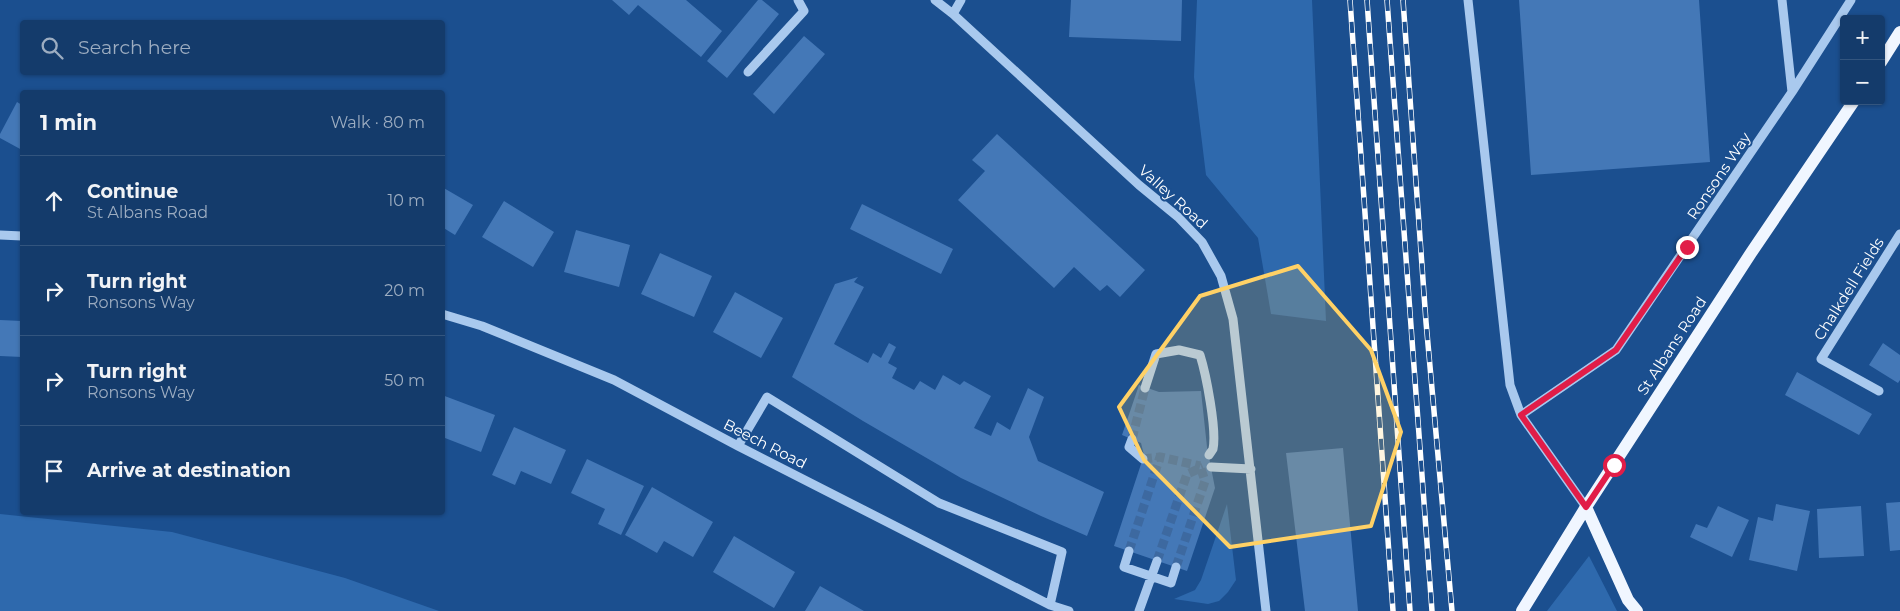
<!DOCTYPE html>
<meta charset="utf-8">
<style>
body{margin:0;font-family:Montserrat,sans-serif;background:#214673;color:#f1f3f6}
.controls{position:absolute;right:15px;top:15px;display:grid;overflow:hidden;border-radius:5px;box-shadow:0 1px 4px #0004}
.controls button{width:45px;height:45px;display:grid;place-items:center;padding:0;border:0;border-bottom:1px solid #33557e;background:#143b6b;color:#f1f3f6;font:25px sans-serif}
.stop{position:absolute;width:15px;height:15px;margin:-11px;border:4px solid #e11d48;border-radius:50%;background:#fff}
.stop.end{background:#e11d48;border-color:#fff;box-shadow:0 1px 5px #0008}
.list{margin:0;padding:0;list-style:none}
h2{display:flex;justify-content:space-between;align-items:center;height:65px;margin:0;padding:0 20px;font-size:21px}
h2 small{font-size:16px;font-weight:400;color:#9dadc1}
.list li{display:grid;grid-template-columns:32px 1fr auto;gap:15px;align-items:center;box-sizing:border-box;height:90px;padding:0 20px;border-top:1px solid #33557e}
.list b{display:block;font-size:19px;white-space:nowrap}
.list p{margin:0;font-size:16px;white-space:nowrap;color:#9dadc1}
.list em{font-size:16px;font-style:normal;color:#9dadc1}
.icon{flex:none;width:28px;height:28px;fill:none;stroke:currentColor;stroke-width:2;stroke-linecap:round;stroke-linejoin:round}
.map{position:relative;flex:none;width:1900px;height:611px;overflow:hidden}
.search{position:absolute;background:#143b6b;box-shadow:0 1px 4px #0004;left:20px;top:20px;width:425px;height:55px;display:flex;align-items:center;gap:12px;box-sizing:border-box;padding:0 18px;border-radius:5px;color:#9dadc1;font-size:19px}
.panel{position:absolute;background:#143b6b;box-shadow:0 1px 4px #0004;left:20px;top:90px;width:425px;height:425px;border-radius:5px}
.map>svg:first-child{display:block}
.green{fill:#2e69ad}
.building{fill:#4478b7}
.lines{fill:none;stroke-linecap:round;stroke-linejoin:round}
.minor-tunnel{stroke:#3d69a0;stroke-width:9;stroke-dasharray:9 4.5;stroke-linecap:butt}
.minor{stroke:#a9c9ee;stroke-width:9}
.major{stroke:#f0f6ff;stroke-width:12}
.rail-casing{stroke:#fff;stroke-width:5.5}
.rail{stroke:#1b4f8f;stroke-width:4;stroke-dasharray:11;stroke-linecap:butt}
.route{stroke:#e11d48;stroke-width:6}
.marked{fill:#ffd166;fill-opacity:0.2;stroke:#ffd166;stroke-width:4;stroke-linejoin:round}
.labels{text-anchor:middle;stroke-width:4;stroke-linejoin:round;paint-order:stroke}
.street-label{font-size:15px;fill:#fff;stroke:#1b4f8f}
</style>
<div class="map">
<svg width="1900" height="611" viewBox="0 0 1900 611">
<rect width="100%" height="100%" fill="#1b4f8f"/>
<path class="green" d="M1197 0H1312L1326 321 1271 314 1258 238 1206 175 1194 77Z
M1227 504 1236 580 1228 592 1219 601 1208 604 1174 599 1195 590 1201 580Z
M0 514 172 532 345 578 439 611H0Z
M1589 556 1617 611H1547Z"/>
<path class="building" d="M612 0H686L722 31 701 57 638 5 629 15Z
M758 0H762L779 14 727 78 707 61Z
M1071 0H1182L1181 41 1069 37Z
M1519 0H1699L1710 162 1531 175Z
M804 36 825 54 774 114 753 94Z
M17 102 22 105V150L0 138V134Z
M997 134 1145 270 1120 297 1107 285 1100 291 1074 267 1054 288 958 200 985 171 972 160Z
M442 187 473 205 455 235 442 227Z
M504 201 554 232 533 267 482 237Z
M862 204 953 249 941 274 850 229Z
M576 230 630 245 619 287 564 272Z
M660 253 712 276 694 317 641 294Z
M858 277 854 282 864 287 834 344 868 363 873 353 881 358 889 343 896 347 888 363 897 368 892 378 914 390 920 381 935 390 943 375 960 385 964 381 991 396 974 428 991 436 997 422 1010 430 1028 388 1044 397 1029 437 1038 461 1104 492 1087 536 1041 516 961 478 863 421 792 377 835 284Z
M735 292 783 318 761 358 713 332Z
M0 320 22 321V357L0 356Z
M1883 343 1900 355V380L1898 383 1869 365Z
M1797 372 1872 414 1859 435 1785 395Z
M1139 385 1159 392 1201 391 1207 447 1215 488 1187 571 1114 546 1144 455 1141 443 1122 435Z
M442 395 495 415 481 452 445 438 442 444Z
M514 427 566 450 551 484 521 471 515 485 492 475Z
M1343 448 1358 611H1305L1286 453Z
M587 459 644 486 621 535 598 524 605 509 571 493Z
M652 487 713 522 693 557 664 541 657 553 625 535Z
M1900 502V550L1890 551 1886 503Z
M1776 504 1810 511 1797 571 1749 560 1758 517 1773 521Z
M1718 506 1749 520 1732 557 1690 537 1696 524 1707 528Z
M1861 506 1864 556 1819 558 1817 509Z
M734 536 795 572 774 608 713 572Z
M820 586 864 611H805Z"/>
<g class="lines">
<path class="minor-tunnel" d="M1132 439 1145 388
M1143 459 1160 457
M1129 551 1160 457 1200 466
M1157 561 1187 474 1203 467
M1176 567 1205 481 1200 466"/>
<path class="minor" d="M935 0 953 14 1139 185 1178 217 1202 242 1221 276 1233 319 1266 611
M1468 0 1510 385 1521 415 1586 507
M1782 0 1792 92
M953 14 961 0
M748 72 804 11 798 0
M0 235 22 236
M442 314 482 326 614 380 738 446 1050 605 1069 611
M1145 388 1156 354 1179 350 1200 355C1206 374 1217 430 1213 449 1212 451 1210 453 1209 455
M1879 391 1821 359 1900 234
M1521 415 1616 350 1792 92 1851 0
M1132 439 1129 447 1143 459
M738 446 767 397 939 503 1062 552 1050 605
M1211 467 1251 469
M1129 551 1124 567 1171 583 1176 567
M1139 611 1157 561"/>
<path class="major" d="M1881 62 1900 32
M1586 507 1628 600 1637 611
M1522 611 1586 507 1751 253 1854 101"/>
<g class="rail-casing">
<path id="rail" d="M1350 0 1393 611
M1367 0 1410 611
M1387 0 1432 611
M1403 0 1426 322 1452 611"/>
</g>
<use href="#rail" class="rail"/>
</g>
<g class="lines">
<path class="route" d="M1614 465 1586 507 1521 415 1616 350 1687 247"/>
</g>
<path class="marked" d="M1298 266 1371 350 1401 432 1371 526 1230 547 1144 460 1119 407 1200 296Z"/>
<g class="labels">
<g class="street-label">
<text transform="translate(1719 176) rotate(-56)" y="5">Ronsons Way</text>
<text transform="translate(1173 197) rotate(42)" y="5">Valley Road</text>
<text transform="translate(1849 289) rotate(-58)" y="5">Chalkdell Fields</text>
<text transform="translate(1672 346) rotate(-57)" y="5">St Albans Road</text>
<text transform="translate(765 444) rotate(27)" y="5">Beech Road</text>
</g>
</g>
</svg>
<div class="controls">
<button>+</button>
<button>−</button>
</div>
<div class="stop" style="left:1614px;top:465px"></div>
<div class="stop end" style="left:1687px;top:247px"></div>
<div class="search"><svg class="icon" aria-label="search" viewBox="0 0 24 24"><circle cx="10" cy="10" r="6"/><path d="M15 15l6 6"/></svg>Search here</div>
<section class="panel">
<h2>1 min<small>Walk · 80 m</small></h2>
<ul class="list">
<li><svg class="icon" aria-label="ahead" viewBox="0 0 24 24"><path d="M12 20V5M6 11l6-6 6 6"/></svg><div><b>Continue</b><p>St Albans Road</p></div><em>10 m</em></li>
<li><svg class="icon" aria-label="right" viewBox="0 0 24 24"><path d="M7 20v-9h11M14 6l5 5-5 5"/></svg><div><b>Turn right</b><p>Ronsons Way</p></div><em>20 m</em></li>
<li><svg class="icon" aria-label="right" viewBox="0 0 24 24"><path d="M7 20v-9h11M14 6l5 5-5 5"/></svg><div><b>Turn right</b><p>Ronsons Way</p></div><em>50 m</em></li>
<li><svg class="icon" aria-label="arrive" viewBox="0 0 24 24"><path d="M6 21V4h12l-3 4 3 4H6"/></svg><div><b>Arrive at destination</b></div></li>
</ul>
</section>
</div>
